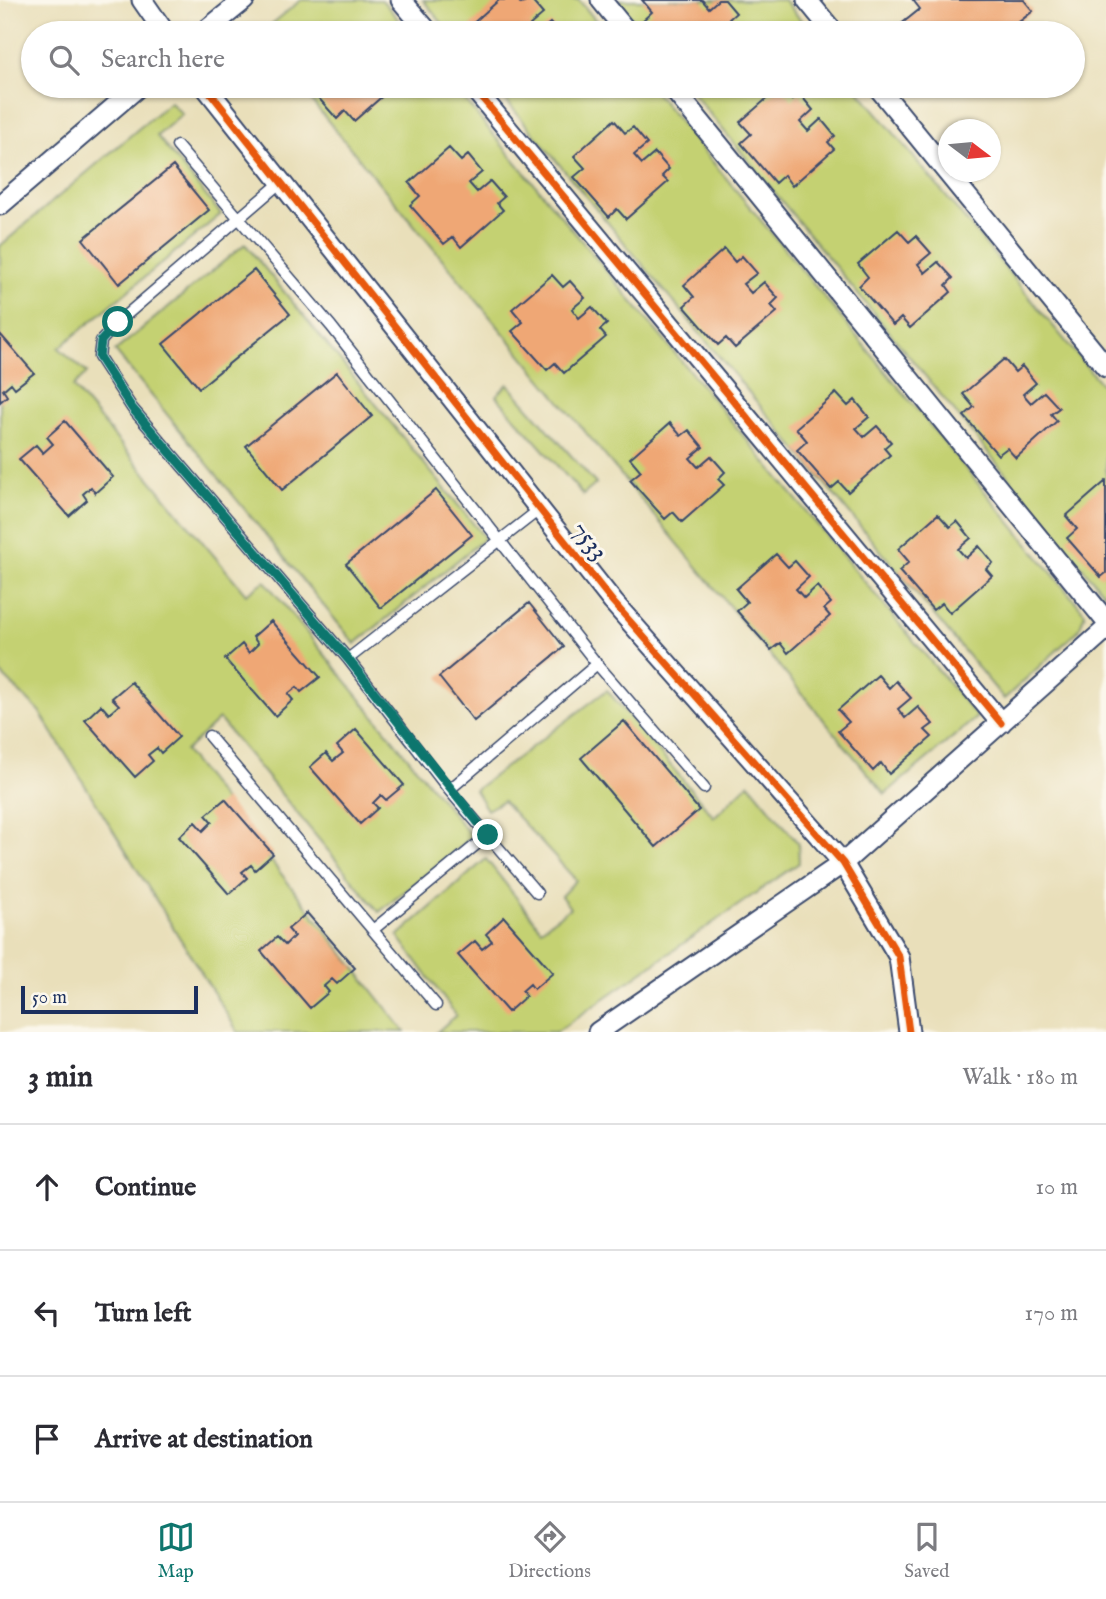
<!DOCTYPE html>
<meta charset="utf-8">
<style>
body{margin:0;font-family:"IM FELL English",serif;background:#f7f7f7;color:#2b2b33}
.compass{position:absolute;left:938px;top:119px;width:63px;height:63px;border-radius:50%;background:#fff;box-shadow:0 2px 5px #0004;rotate:106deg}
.scale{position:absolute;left:21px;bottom:18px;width:177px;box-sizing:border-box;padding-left:7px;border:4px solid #1b2f5e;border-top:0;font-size:19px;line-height:24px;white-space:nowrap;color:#1b2f5e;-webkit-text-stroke:5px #fbf7ec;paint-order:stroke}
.stop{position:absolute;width:21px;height:21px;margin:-16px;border:5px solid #0f766e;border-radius:50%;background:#fff}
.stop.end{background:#0f766e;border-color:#fff;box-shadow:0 2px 7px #0008}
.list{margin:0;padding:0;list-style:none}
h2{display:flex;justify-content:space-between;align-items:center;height:91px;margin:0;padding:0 28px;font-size:30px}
h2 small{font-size:23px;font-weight:400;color:#7c7c81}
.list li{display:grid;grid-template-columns:46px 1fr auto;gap:21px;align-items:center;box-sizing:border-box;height:126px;padding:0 28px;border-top:2px solid #e1e1e2}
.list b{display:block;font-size:26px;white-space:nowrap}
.list em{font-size:23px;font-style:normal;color:#7c7c81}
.icon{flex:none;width:38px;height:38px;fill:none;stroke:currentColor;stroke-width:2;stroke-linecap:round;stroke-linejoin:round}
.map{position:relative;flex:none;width:1106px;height:1032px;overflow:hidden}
.search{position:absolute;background:#fff;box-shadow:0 2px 5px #0004;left:21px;right:21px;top:21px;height:77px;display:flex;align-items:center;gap:18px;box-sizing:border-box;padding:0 24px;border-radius:38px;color:#7c7c81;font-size:26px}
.sheet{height:469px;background:#fff}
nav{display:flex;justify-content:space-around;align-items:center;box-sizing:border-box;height:98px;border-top:2px solid #e1e1e2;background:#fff;font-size:19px;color:#7c7c81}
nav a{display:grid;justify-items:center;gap:4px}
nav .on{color:#0f766e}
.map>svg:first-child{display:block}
.green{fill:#c4d172;stroke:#708068;stroke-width:2}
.building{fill:#efa774}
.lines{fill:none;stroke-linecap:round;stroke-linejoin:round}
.service-casing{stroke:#3a496c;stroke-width:13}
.minor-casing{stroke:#3a496c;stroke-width:23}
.service{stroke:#fff;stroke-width:10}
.minor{stroke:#fff;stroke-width:19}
.cycleway-casing{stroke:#fbf7ec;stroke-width:11}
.cycleway{stroke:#e8590c;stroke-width:7}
.route{stroke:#0f766e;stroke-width:9}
.labels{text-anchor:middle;stroke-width:6;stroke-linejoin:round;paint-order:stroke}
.street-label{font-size:26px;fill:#1b2f5e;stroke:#fbf7ec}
</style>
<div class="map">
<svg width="1106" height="1032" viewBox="0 0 1106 1032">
<rect width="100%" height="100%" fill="#fbf7ec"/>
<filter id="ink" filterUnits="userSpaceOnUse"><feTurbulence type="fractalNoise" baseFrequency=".0143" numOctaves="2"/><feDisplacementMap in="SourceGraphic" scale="14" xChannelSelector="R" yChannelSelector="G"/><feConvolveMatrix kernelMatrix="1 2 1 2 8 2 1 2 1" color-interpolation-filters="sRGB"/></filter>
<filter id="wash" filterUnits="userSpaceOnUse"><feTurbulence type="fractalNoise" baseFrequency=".00686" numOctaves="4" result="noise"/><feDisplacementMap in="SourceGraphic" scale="28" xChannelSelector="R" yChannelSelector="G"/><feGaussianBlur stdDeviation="1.57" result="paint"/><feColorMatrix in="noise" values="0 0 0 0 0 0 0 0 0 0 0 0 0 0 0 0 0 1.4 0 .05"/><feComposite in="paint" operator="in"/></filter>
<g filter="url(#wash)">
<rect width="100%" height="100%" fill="#e9dfba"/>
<path class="green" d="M301 0H382L410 33H261Z
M423 0H579L606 33H450Z
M617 0H784L812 33H644Z
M299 86H453L977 717 885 794Z
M494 86H650L1085 613 1079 630 1004 699Z
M687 86H855L1106 390V596Z
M170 102 182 114 157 136 221 214 59 348 87 373 73 387 246 594 265 581 472 837 379 912 219 719 185 751 405 1032H238L39 711 0 673V246Z
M245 244 485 538 355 644 115 351Z
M508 384 596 484 583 495 496 396Z
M607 690 714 817 749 783 798 843 799 863 556 1032H437L456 1015 398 936 486 859 541 929 570 908 561 896 576 880 503 801 487 810 475 790Z"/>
<g id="blocks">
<path class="building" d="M499 0H518L521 4 531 0 543 14 530 25 537 33H477L470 26Z
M642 0H702L709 8 718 0H725L736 13 729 19 735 26 727 33H653L642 21 652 12Z
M913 0H1024L1033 11 1005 33H890L920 9Z
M342 22 351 33H329Z
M550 23 559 33H538Z
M308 86H394L354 121 345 111 337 119Z
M780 87 792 100 799 93 813 110 800 122 808 131 821 119 835 136 828 142 834 149 792 186 784 175 775 183 741 143 751 134 740 122Z
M614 120 625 133 633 127 647 144 634 155 642 164 655 153 669 169 662 176 668 182 626 219 617 209 609 217 574 177 585 168 574 156Z
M449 148 461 161 468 155 482 172 469 183 477 192 490 181 504 197 497 203 503 210 461 247 453 237 444 244 410 205 420 196 409 183Z
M173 166 209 210 119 284 83 239Z
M898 230 909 242 916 236 931 253 918 264 925 273 938 262 953 278 946 285 951 292 910 328 901 318 893 325 859 286 868 277 858 264Z
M724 249 735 262 742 256 757 273 743 284 751 293 764 282 778 298 771 305 777 312 735 348 726 338 718 345 684 306 694 297 684 285Z
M254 270 290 314 199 388 163 344Z
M552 275 563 287 570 281 585 298 572 309 579 318 592 307 607 324 600 330 606 337 564 373 555 363 547 370 512 331 523 322 512 309Z
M0 334 34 373 15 388 11 383 3 390 7 396 0 402Z
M1004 359 1015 372 1022 366 1036 383 1023 394 1031 403 1044 392 1059 408 1051 414 1057 421 1016 458 1007 448 998 455 964 416 974 407 963 394Z
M337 372 372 416 282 490 246 446Z
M836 393 848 406 855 400 869 417 856 428 864 437 877 426 891 442 884 448 890 455 848 492 839 482 831 489 797 450 807 441 796 428Z
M65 421 113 477 95 493 91 487 83 494 87 500 69 516 19 459 36 445 43 453 53 444 47 437Z
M670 423 681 436 689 430 703 447 690 458 698 467 711 456 725 472 718 479 724 485 682 522 673 512 665 519 630 480 641 471 630 458Z
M1106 481V573L1101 577 1067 538 1077 529 1066 516Z
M436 490 472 535 381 608 346 564Z
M938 514 950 527 957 521 971 538 958 549 966 558 979 546 993 563 986 569 992 576 950 613 942 603 933 610 899 571 909 562 898 549Z
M776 554 788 567 795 561 809 577 796 589 804 598 817 586 831 603 824 609 830 616 788 653 780 643 771 650 737 611 747 602 736 589Z
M529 603 564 647 474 721 439 677Z
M271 621 320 677 301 692 297 687 288 694 293 700 275 716 225 659 242 644 249 653 258 644 253 637Z
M878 675 889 688 896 681 911 698 898 709 905 718 918 707 933 724 925 730 932 737 889 774 881 763 873 771 838 731 849 722 838 710Z
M131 682 179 737 161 753 157 748 148 755 153 761 135 777 85 720 101 705 109 714 119 705 112 698Z
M624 721 699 810 656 847 581 758Z
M356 729 404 785 386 800 381 795 373 803 378 808 360 824 310 767 326 753 333 761 343 753 337 746Z
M225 799 273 854 255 870 251 865 242 872 247 878 229 894 179 837 195 822 203 831 212 822 206 815Z
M307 913 355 968 337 984 332 979 324 986 329 992 310 1008 261 951 277 937 285 945 294 936 288 929Z
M504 917 553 973 534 989 530 984 522 991 526 996 508 1012 458 955 475 941 482 949 492 941 486 934Z"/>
</g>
</g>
<g filter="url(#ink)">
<use href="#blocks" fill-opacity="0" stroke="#3a496c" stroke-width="2"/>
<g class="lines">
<g class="service-casing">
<path id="service" d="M177 146 331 326 597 664 704 788
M281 182 118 322 101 341 99 357 132 408 348 659 449 790 537 893
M348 659 540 509
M209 736 436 1005
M449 790 597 664
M374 929 488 835"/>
</g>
<g class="minor-casing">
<path id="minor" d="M142 0 165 33
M401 0 429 33
M601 0 628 33
M807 0 834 33
M203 33 244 0
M205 86 613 602 843 863 899 957 909 1032
M472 86 1001 723
M671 86 1106 621
M877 86 1106 367
M0 205 139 86
M598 1032 843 863 1106 629"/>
</g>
<use href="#service" class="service"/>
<use href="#minor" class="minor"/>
<g class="cycleway-casing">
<path id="cycleway" d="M205 86 613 602 843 863 899 957 909 1032
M472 86 1001 723"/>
</g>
<use href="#cycleway" class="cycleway"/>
</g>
</g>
<g class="lines" filter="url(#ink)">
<path class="route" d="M118 322 101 341 99 357 132 408 348 659 488 835"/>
</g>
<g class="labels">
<g class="street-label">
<text transform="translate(591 540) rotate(52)" y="9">7533</text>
</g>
</g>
</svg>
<svg class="compass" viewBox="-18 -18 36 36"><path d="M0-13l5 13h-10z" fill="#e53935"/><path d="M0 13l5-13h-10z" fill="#7c7c81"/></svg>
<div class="scale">50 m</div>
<div class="stop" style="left:118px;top:322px"></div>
<div class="stop end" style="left:488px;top:835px"></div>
<div class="search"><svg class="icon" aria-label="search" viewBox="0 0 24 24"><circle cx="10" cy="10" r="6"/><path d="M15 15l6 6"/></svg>Search here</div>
</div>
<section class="sheet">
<h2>3 min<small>Walk · 180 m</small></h2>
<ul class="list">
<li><svg class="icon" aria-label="ahead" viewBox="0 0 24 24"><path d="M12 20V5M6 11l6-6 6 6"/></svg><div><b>Continue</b></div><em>10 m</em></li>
<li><svg class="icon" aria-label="left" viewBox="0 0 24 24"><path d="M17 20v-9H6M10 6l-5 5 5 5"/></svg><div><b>Turn left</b></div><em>170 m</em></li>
<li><svg class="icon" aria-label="arrive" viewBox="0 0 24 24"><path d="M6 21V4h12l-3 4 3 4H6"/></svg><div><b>Arrive at destination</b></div></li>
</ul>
</section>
<nav>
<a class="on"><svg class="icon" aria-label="map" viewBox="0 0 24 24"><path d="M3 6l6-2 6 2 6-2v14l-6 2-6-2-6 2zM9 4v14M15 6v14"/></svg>Map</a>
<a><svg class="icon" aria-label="directions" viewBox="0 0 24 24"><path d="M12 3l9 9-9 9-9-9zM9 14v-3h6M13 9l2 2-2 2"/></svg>Directions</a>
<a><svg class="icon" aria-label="saved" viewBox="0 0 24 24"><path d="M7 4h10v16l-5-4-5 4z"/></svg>Saved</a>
</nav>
